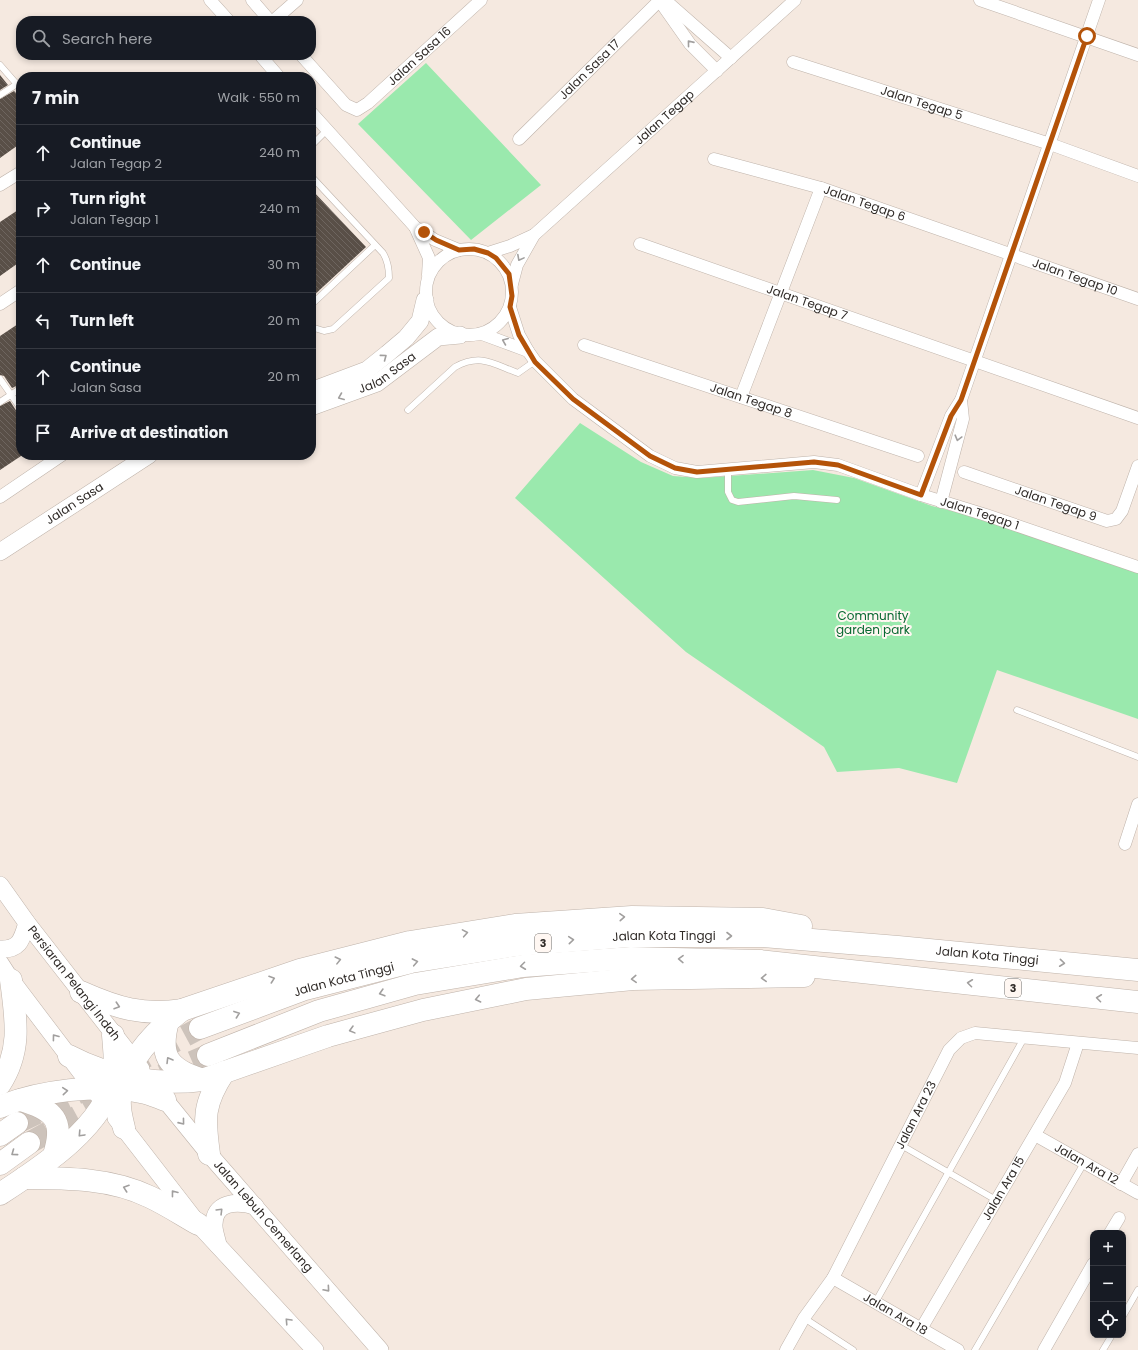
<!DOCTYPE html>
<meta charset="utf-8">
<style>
body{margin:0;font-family:Poppins,sans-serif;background:#20242c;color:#f1f3f6}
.controls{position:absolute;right:12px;bottom:12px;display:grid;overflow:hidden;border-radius:8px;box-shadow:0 2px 6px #0003}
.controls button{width:36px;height:36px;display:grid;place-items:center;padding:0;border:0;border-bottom:1px solid #363941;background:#171b24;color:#f1f3f6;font:20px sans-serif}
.stop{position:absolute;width:12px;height:12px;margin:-9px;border:3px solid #b45309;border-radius:50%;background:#fff}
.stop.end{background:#b45309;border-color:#fff;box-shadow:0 1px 4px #0008}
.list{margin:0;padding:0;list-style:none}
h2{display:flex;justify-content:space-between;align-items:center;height:52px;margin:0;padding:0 16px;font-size:17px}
h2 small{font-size:13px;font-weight:400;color:#9ea1a6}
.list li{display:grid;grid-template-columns:26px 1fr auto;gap:12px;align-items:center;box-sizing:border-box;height:56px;padding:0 16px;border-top:1px solid #363941}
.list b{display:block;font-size:15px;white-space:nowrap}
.list p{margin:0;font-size:13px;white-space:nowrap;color:#9ea1a6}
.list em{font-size:13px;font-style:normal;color:#9ea1a6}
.icon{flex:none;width:22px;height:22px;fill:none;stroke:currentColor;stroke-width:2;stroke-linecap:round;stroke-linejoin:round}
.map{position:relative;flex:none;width:1138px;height:1350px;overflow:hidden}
.search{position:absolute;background:#171b24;box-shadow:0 2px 6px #0003;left:16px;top:16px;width:300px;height:44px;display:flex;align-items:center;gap:10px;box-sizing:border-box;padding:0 14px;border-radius:16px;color:#9ea1a6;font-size:15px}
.panel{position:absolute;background:#171b24;box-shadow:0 2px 6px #0003;left:16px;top:72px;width:300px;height:388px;border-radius:16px}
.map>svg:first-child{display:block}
.green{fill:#9ae9ad}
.building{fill:url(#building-back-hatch)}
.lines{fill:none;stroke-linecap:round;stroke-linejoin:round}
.highway-tunnel{stroke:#cdc3bb;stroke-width:22;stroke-dasharray:22 11;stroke-linecap:butt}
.lane-casing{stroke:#bfb3aa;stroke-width:7}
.street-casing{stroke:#bfb3aa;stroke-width:13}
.secondary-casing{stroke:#bfb3aa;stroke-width:18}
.highway-casing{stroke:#bfb3aa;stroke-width:23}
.lane{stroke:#fff;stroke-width:6}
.street{stroke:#fff;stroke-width:12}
.secondary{stroke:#fff;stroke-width:17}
.highway{stroke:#fff;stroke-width:22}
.oneway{stroke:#a19f9e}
.route{stroke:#b45309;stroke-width:5}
.labels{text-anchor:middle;stroke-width:4;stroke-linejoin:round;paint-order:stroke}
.shield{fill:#fff7f2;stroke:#6d6864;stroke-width:1}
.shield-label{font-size:11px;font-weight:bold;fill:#2f2a27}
.street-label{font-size:12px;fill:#2f2a27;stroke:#fff7f2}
.park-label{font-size:12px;fill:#086831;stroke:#fff7f2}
</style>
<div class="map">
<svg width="1138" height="1350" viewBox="0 0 1138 1350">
<defs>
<pattern id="building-back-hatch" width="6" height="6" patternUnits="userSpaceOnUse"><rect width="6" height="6" fill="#594f47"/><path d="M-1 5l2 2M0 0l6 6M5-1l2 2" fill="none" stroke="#6e655f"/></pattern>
</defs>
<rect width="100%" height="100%" fill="#f5e9e0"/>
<path class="green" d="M426 63 541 185 471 240 358 124Z
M580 423 641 462 673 476 701 478 813 470 854 478 932 506 984 519 1138 573V719L997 670 957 783 899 768 837 772 824 747 686 652 515 498Z"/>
<path class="building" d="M0 75 8 85 0 90Z
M14 91 21 98V143L0 158V99Z
M311 189 366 247 311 298Z
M21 208V261L0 276V222Z
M21 322V384L12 388 4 376 0 375V336Z
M10 401 17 412 21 413V456L0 470V406Z"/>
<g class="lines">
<path class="highway-tunnel" d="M127 1067 200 1028
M162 1075 208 1055
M17 1123 84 1090
M29 1143 109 1099"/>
<g class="lane-casing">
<path id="lane" d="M0 65 21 89
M0 95 17 84
M311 146 327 130
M311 176 383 253C388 261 389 268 389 278L333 329 324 331 311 327
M311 305 375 245
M0 379 21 409
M0 402 21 388
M408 410 455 367C481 353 493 364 518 373L535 361
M728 469V492L732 500 738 502 794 496 837 500
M1017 710 1138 757
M901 1145 996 1200
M875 1303 1024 1038
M1123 1316 1138 1290
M804 1318 853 1350
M975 1350 1084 1163
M1103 1350 1112 1335"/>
</g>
<g class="street-casing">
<g id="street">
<path d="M210 0 229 21"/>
<path d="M252 0 270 21"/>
<path d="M659 0 690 44 717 71"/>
<path d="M665 0 731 58"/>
<path d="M980 0 1138 55"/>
<path d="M273 21 297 0"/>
<path d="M260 55 279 77"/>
<path id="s1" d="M301 55 346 105 357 110 368 103 481 0"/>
<path id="s2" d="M793 62 1050 144 1138 176"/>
<path d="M311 112 415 227 435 240 459 250"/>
<path id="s3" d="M519 139 660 0"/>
<path id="s4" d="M714 159 821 188 1138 299"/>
<path d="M0 185 21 172"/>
<path d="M415 227 429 258 428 275"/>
<path id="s5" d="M640 244 1138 418"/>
<circle cx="469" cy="292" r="43"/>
<path d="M488 253 510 246 534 235"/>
<path id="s6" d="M512 284 517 265 534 235 795 0"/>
<path d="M0 304 21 290"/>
<path id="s7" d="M510 307 519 335 528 351 535 361 573 399 650 456 675 468 697 472 814 462 838 465 921 495 986 515 1138 567"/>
<path d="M482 334 528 351"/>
<path id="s8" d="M584 345 918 456"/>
<path d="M741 397 821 188"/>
<path id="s9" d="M964 472 1107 521 1116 519 1122 511 1138 466"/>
<path d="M921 495 951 416 961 400 1099 0"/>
<path d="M0 497 62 455"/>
<path d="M941 502 963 419 961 400"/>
<path d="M1125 844 1138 804"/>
<path id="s10" d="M1035 1135 1138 1193"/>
<path d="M1121 1184 1138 1154"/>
<path d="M1110 1233 1119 1218"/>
<path id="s11" d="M833 1278 958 1350"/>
<path id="s12" d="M921 1329 1065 1083 1078 1043"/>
<path id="s13" d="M786 1350 804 1318 833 1278 949 1050 961 1038 975 1033 1138 1048"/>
<path d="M1044 1350 1093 1264"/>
</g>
</g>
<g class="secondary-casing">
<g id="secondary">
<path d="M311 391 367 370 387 354 406 338 420 321 425 300"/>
<path id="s14" d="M311 407 377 383 438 337 460 335"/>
<path id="s15" d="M0 552 149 455"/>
<path id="s16" d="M0 885 27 923 141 1069"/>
<path d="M0 949C20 950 22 939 27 923"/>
<path d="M0 963 11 980 99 1096"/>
<path id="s17" d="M157 1090 209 1154 380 1350"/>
<path d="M116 1118 198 1224 315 1350"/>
<path d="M218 1245C217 1239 214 1232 214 1226 213 1201 237 1201 255 1206"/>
</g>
</g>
<g class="highway-casing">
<g id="highway">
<path d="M81 992C117 1008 143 1016 182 1010L300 970 410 942 515 925 632 917 763 919 801 926"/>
<path d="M168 1021C159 1055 167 1068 200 1079"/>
<path id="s18" d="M200 1028 305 989 411 962 517 945 629 936H763L898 947 1138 970"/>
<path d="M208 1055 319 1011 415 984 523 966 631 958 760 961 1138 1002"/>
<path d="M69 1056C109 1077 157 1086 202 1080L328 1036 423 1010 526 989 633 979 804 976"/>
<path d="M0 1084C22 1050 16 1019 11 980"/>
<path d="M21 1100C54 1110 65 1120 54 1155"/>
<path d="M0 1107C37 1091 101 1083 141 1092 149 1093 157 1097 165 1100"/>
<path d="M124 1128C122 1119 119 1110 120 1100 124 1063 155 1031 182 1010"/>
<path d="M0 1135 17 1123"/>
<path d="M209 1154C204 1118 203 1104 224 1072"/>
<path d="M0 1164 29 1143"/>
<path d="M24 1178C67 1178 111 1178 150 1197 167 1205 182 1215 198 1224"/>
<path d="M0 1194C40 1168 106 1126 114 1075 116 1061 114 1048 113 1035"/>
</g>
</g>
<use href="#lane" class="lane"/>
<use href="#street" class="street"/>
<use href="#secondary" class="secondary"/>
<use href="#highway" class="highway"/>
</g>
<defs><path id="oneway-chevron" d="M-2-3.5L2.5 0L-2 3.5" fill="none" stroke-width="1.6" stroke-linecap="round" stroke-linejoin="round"/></defs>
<g class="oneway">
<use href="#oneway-chevron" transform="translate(690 43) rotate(-129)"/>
<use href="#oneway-chevron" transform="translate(520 258) rotate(118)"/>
<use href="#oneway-chevron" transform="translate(505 341) rotate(-158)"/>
<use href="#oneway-chevron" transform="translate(384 357) rotate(-37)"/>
<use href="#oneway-chevron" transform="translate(341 397) rotate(158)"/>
<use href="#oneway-chevron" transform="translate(958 438) rotate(105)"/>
<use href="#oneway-chevron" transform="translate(622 917) rotate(-4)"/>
<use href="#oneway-chevron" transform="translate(465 933) rotate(-10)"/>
<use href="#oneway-chevron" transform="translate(729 936)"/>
<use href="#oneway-chevron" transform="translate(571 940) rotate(-5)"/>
<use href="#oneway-chevron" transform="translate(681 959) rotate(-179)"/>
<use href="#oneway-chevron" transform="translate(338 960) rotate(-14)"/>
<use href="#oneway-chevron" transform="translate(415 962) rotate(-11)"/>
<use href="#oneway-chevron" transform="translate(1062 963) rotate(6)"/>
<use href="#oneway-chevron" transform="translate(523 966) rotate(173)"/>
<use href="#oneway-chevron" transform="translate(764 978) rotate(178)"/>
<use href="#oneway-chevron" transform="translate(272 979) rotate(-19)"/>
<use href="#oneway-chevron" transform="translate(634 979) rotate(177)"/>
<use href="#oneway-chevron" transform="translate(970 983) rotate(-173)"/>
<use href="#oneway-chevron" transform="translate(382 993) rotate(164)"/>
<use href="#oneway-chevron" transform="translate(1099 998) rotate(-173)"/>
<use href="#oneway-chevron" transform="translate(478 999) rotate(168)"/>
<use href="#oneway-chevron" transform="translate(117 1006) rotate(18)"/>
<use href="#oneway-chevron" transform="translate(237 1014) rotate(-20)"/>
<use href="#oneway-chevron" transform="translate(352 1030) rotate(165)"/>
<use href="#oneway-chevron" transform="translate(55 1037) rotate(-127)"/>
<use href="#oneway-chevron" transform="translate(169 1060) rotate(-121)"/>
<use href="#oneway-chevron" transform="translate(65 1091) rotate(-5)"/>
<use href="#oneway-chevron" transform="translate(182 1122) rotate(51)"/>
<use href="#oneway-chevron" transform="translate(81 1134) rotate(133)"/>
<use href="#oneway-chevron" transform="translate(14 1153) rotate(144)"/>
<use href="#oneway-chevron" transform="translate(126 1188) rotate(-161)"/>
<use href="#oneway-chevron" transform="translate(174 1193) rotate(-128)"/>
<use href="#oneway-chevron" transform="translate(220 1211) rotate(-45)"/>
<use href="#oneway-chevron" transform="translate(327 1289) rotate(49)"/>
<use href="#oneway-chevron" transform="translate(288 1321) rotate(-133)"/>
</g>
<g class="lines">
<path class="route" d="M424 232 436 240 459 250 474 249 488 253 496 258 509 274 512 296 510 307 519 335 535 362 573 399 650 456 675 468 697 472 814 462 838 465 921 495 951 416 961 400 1087 36"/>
</g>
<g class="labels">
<g class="shield">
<rect x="535" y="934" width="16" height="18" rx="3"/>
<rect x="1005" y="979" width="16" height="18" rx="3"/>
</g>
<g class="shield-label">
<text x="543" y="947">3</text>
<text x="1013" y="992">3</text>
</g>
<g class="street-label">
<text dy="4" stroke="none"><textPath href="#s1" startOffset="162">Jalan Sasa 16</textPath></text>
<text dy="4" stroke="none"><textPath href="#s3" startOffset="99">Jalan Sasa 17</textPath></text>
<text dy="4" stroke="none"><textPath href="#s2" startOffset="135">Jalan Tegap 5</textPath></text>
<text dy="4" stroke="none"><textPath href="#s6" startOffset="230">Jalan Tegap</textPath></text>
<text dy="4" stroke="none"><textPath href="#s4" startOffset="157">Jalan Tegap 6</textPath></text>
<text dy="4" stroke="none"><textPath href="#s4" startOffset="380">Jalan Tegap 10</textPath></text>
<text dy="4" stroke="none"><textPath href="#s5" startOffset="177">Jalan Tegap 7</textPath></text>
<text dy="4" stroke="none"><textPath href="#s14" startOffset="84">Jalan Sasa</textPath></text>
<text dy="4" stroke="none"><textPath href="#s8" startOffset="176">Jalan Tegap 8</textPath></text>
<text dy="4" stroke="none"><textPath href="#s15" startOffset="89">Jalan Sasa</textPath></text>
<text dy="4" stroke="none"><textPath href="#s9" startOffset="97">Jalan Tegap 9</textPath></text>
<text dy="4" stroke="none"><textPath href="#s7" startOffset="551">Jalan Tegap 1</textPath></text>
<text dy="4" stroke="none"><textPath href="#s18" startOffset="476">Jalan Kota Tinggi</textPath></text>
<text dy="4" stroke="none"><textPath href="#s18" startOffset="800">Jalan Kota Tinggi</textPath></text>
<text dy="4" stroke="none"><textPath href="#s18" startOffset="152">Jalan Kota Tinggi</textPath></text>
<text dy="4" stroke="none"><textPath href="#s16" startOffset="123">Persiaran Pelangi Indah</textPath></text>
<text dy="4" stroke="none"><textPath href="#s13" startOffset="269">Jalan Ara 23</textPath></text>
<text dy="4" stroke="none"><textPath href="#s10" startOffset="59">Jalan Ara 12</textPath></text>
<text dy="4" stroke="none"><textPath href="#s12" startOffset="163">Jalan Ara 15</textPath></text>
<text dy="4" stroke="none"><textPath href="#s17" startOffset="165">Jalan Lebuh Cemerlang</textPath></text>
<text dy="4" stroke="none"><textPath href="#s11" startOffset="72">Jalan Ara 18</textPath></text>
</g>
<g class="park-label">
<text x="873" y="620">Community<tspan x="873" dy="14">garden park</tspan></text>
</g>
</g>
</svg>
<div class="controls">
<button>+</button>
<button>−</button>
<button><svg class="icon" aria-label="locate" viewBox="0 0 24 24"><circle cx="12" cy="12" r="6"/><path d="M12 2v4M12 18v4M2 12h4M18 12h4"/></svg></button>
</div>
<div class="stop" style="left:1087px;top:36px"></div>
<div class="stop end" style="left:424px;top:232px"></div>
<div class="search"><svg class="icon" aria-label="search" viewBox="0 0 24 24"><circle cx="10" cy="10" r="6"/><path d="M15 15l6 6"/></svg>Search here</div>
<section class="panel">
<h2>7 min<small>Walk · 550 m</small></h2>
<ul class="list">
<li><svg class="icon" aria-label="ahead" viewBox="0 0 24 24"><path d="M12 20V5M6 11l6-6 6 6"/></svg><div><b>Continue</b><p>Jalan Tegap 2</p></div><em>240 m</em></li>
<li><svg class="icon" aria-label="right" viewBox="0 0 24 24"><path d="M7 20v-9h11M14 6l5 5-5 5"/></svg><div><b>Turn right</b><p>Jalan Tegap 1</p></div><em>240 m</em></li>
<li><svg class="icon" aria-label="ahead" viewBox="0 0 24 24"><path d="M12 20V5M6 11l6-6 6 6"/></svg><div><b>Continue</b></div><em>30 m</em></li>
<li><svg class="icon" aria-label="left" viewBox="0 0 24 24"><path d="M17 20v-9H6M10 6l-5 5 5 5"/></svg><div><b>Turn left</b></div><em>20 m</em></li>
<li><svg class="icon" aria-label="ahead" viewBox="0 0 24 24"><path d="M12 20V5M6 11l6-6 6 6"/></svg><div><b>Continue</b><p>Jalan Sasa</p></div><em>20 m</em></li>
<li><svg class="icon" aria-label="arrive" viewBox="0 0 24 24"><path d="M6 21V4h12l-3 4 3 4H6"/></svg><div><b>Arrive at destination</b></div></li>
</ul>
</section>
</div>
